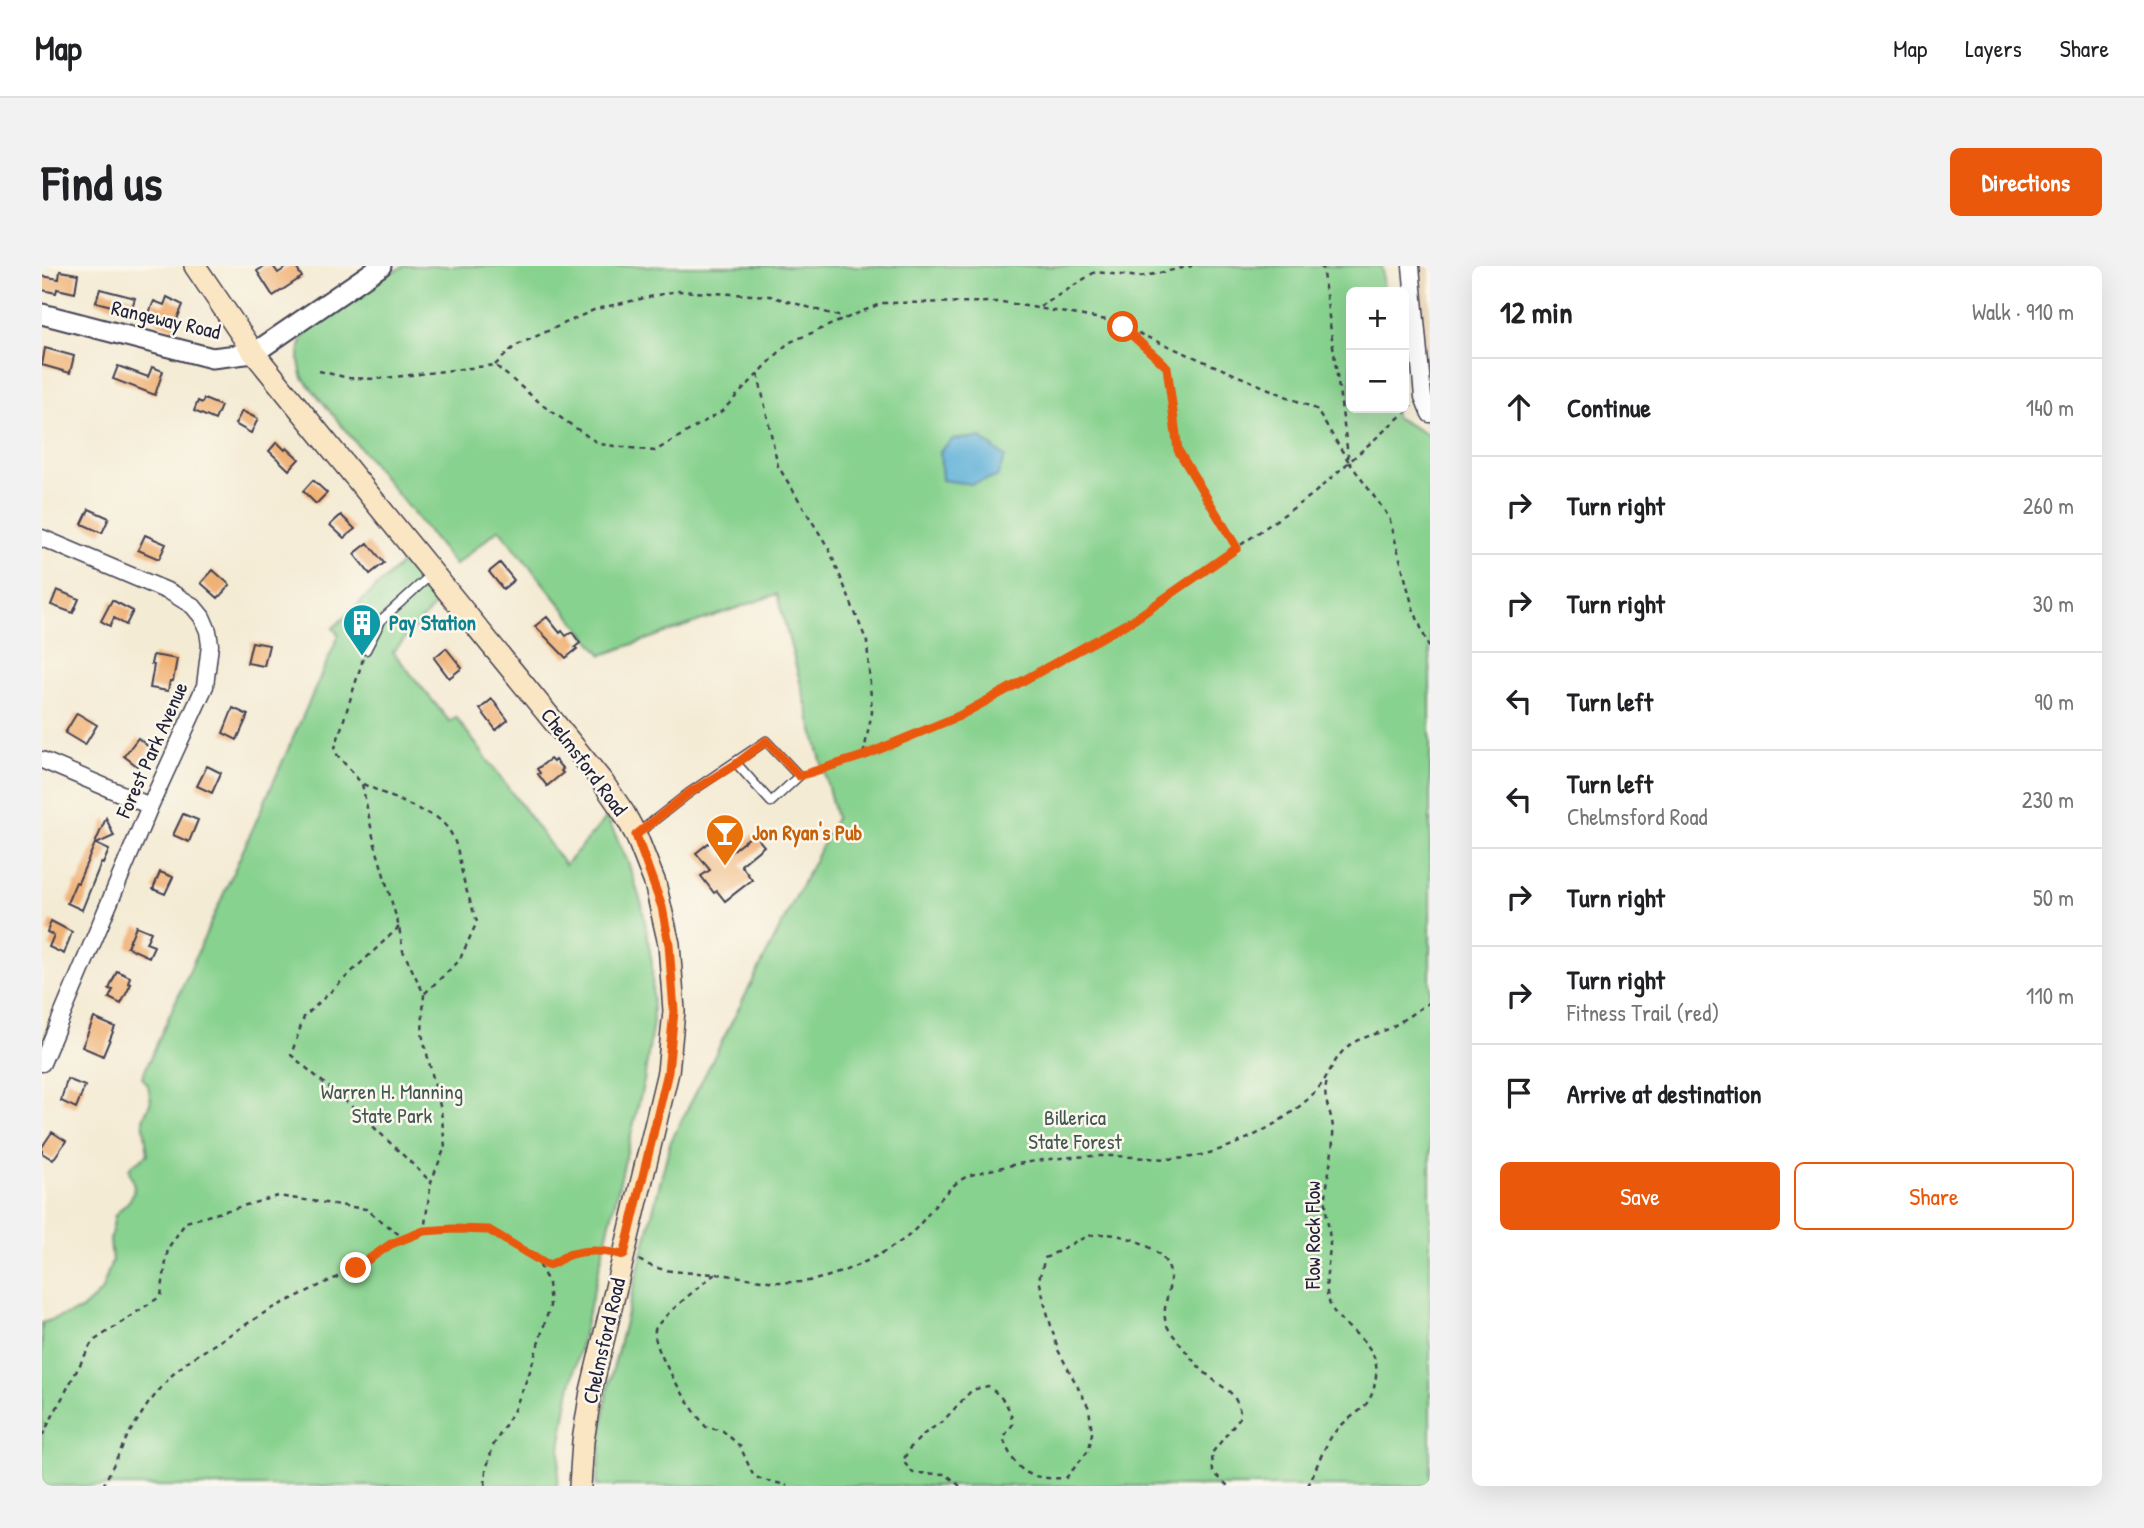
<!DOCTYPE html>
<meta charset="utf-8">
<style>
body{margin:0;font-family:"Patrick Hand",sans-serif;background:#f2f2f2;color:#202124}
.controls{position:absolute;right:21px;top:21px;display:grid;overflow:hidden;border-radius:10px;box-shadow:0 7px 28px #0002}
.controls button{width:63px;height:63px;display:grid;place-items:center;padding:0;border:0;border-bottom:2px solid #e0e0e0;background:#fff;color:#202124;font:35px sans-serif}
.stop{position:absolute;width:21px;height:21px;margin:-16px;border:5px solid #ea580c;border-radius:50%;background:#fff}
.stop.end{background:#ea580c;border-color:#fff;box-shadow:0 2px 7px #0008}
.list{margin:0;padding:0;list-style:none}
h2{display:flex;justify-content:space-between;align-items:center;height:91px;margin:0;padding:0 28px;font-size:30px}
h2 small{font-size:23px;font-weight:400;color:#757577}
.list li{display:grid;grid-template-columns:46px 1fr auto;gap:21px;align-items:center;box-sizing:border-box;height:98px;padding:0 28px;border-top:2px solid #e0e0e0}
.list b{display:block;font-size:26px;white-space:nowrap}
.list p{margin:0;font-size:23px;white-space:nowrap;color:#757577}
.list em{font-size:23px;font-style:normal;color:#757577}
.actions{display:flex;gap:14px;padding:21px 28px}
.actions a{flex:1;padding:16px 0;border:2px solid #ea580c;border-radius:10px;text-align:center;font-size:24px;color:#ea580c}
.actions .main{background:#ea580c;color:#fff}
.icon{flex:none;width:38px;height:38px;fill:none;stroke:currentColor;stroke-width:2;stroke-linecap:round;stroke-linejoin:round}
.map{position:relative;flex:none;width:1388px;height:1220px;overflow:hidden;border-radius:10px}
header{display:flex;align-items:center;gap:42px;box-sizing:border-box;height:98px;padding:0 35px;background:#fff;border-bottom:2px solid #e0e0e0}
header strong{font-size:33px}
nav{display:flex;gap:38px;margin-inline-start:auto;font-size:24px}
.intro{display:flex;align-items:center;justify-content:space-between;box-sizing:border-box;height:168px;padding:0 42px}
h1{margin:0;font-size:49px}
.button{padding:18px 32px;border-radius:10px;background:#ea580c;color:#fff;font-size:24px;font-weight:700}
main{display:flex;gap:42px;padding:0 42px}
aside{flex:1;background:#fff;border-radius:10px;box-shadow:0 7px 28px #0002}
.map>svg:first-child{display:block}
.built{fill:#ebd8ba}
.green{fill:#88d28f;stroke:#557a65;stroke-width:2}
.water{fill:#5cafd8;stroke:#3f688a;stroke-width:2}
.building{fill:#f0b175}
.lines{fill:none;stroke-linecap:round;stroke-linejoin:round}
.service-casing{stroke:#424052;stroke-width:11}
.minor-casing{stroke:#424052;stroke-width:19}
.tertiary-casing{stroke:#424052;stroke-width:23}
.secondary-casing{stroke:#424052;stroke-width:24}
.path{stroke:#424052;stroke-width:2.5;stroke-dasharray:5 5;stroke-linecap:butt}
.service{stroke:#fff;stroke-width:8}
.minor{stroke:#fff;stroke-width:16}
.tertiary{stroke:#fff;stroke-width:19}
.secondary{stroke:#fbe6c4;stroke-width:21}
.route{stroke:#ea580c;stroke-width:9}
.labels{text-anchor:middle;stroke-width:5;stroke-linejoin:round;paint-order:stroke}
.street-label{font-size:21px;fill:#22223b;stroke:#fbf7ec}
.culture-label{font-size:21px;font-weight:bold;fill:#0d838f;stroke:#fbf7ec;text-anchor:start}
.food-label{font-size:21px;font-weight:bold;fill:#c56008;stroke:#fbf7ec;text-anchor:start}
.park-label{font-size:21px;fill:#415754;stroke:#fbf7ec}
</style>
<header>
<strong>Map</strong>
<nav><a>Map</a><a>Layers</a><a>Share</a></nav>
</header>
<div class="intro"><h1>Find us</h1><a class="button">Directions</a></div>
<main>
<div class="map">
<svg width="1388" height="1220" viewBox="0 0 1388 1220">
<rect width="100%" height="100%" fill="#fbf7ec"/>
<filter id="ink" filterUnits="userSpaceOnUse"><feTurbulence type="fractalNoise" baseFrequency=".0143" numOctaves="2"/><feDisplacementMap in="SourceGraphic" scale="14" xChannelSelector="R" yChannelSelector="G"/><feConvolveMatrix kernelMatrix="1 2 1 2 8 2 1 2 1" color-interpolation-filters="sRGB"/></filter>
<filter id="wash" filterUnits="userSpaceOnUse"><feTurbulence type="fractalNoise" baseFrequency=".00686" numOctaves="4" result="noise"/><feDisplacementMap in="SourceGraphic" scale="28" xChannelSelector="R" yChannelSelector="G"/><feGaussianBlur stdDeviation="1.57" result="paint"/><feColorMatrix in="noise" values="0 0 0 0 0 0 0 0 0 0 0 0 0 0 0 0 0 1.4 0 .05"/><feComposite in="paint" operator="in"/></filter>
<g filter="url(#wash)">
<rect width="100%" height="100%" fill="#f4ebd4"/>
<path class="built" d="M1360 0H1388V170L1375 144 1369 110Z"/>
<path class="green" d="M363 0H1340L1342 26H1309V142H1352L1353 151 1388 170V1220H554L565 1127 628 877 794 552 735 328 560 389 457 263 413 299 261 112C257 100 255 87 260 74 268 55 342 8 363 0Z
M362 295 396 336 351 386 408 456 414 451 523 599 565 551 586 596 600 639 610 697 611 756 602 815 527 1127 519 1175 515 1220H0V1057L39 1044 59 1026 70 995 68 974 73 949 87 935 91 928 92 920 87 904 90 899 106 888 101 853 109 835 106 819 100 811 297 369 291 362Z"/>
<path class="water" d="M939 172 963 191 955 211 929 218 900 214 898 185 911 173Z"/>
<g id="blocks">
<path class="building" d="M223 0H231L236 7 247 0H253L260 11 231 30 215 5Z
M18 5 36 8 33 27 15 23 14 27 0 24V10L17 13Z
M58 23 93 32 89 45 54 36Z
M125 31 141 39 131 63 114 56 116 53 106 49 112 35 122 39Z
M3 82 32 90 28 107 0 99Z
M76 100 106 111 110 101 121 105 113 129 71 113Z
M162 133 179 140 173 154 152 145 156 135 160 137Z
M200 145 216 153 209 167 193 158Z
M235 176 243 184 245 182 257 193 247 204 227 185Z
M271 214 285 227 274 238 261 225Z
M47 243 67 252 60 267 40 258Z
M299 249 313 263 302 272 288 259Z
M103 269 124 278 117 293 96 284Z
M326 277 342 297 328 308 312 288Z
M458 297 472 314 461 323 447 306Z
M171 304 188 319 176 332 159 317Z
M15 324 37 333 31 347 9 339Z
M70 334 91 345 84 359 72 352 68 360 59 355Z
M505 351 518 367 520 365 524 370 530 366 538 377 533 381 535 383 524 392 493 360Z
M210 376 227 379 222 400 205 397Z
M404 382 420 402 407 412 392 392Z
M111 389 135 393 131 415H128L126 425 108 422 112 399 109 398Z
M450 433 466 454 454 464 438 443Z
M191 442 206 449 195 474 181 467Z
M35 447 55 459 43 479 23 467Z
M96 472 108 482 95 500 82 490Z
M508 493 511 496 513 494 521 503 519 505 521 507 505 520 496 508 498 507 495 503Z
M165 500 179 507 170 527 155 520Z
M141 548 156 554 147 576 131 569Z
M64 552 72 570 54 578 67 584 61 598 59 597 40 644 25 637 34 616 36 617Z
M712 568 722 580 699 599 710 614 683 635 675 625 672 627 659 610 668 604 654 587 668 576 681 592Z
M118 606 131 611 123 628 111 623Z
M9 655 30 666 22 688 7 681 12 669 5 666Z
M94 660 109 666 104 677 112 680 107 691 85 681Z
M75 705 88 711 86 717 89 718 79 738 67 732 71 724 67 723Z
M52 752 73 761 61 790 40 781Z
M25 813 43 820 34 842 19 835Z
M10 866 24 875 11 894 0 887V881Z"/>
</g>
</g>
<g filter="url(#ink)">
<use href="#blocks" fill-opacity="0" stroke="#424052" stroke-width="2"/>
<g class="lines">
<g class="service-casing">
<path id="service" d="M324 384 340 353 391 307
M596 567 647 527 724 475 757 510 729 536 694 497"/>
</g>
<g class="minor-casing">
<path id="minor" d="M1369 0 1381 131 1388 148
M0 272 130 327 151 340 160 351 166 365 168 379 163 420 108 540 0 797
M0 494 108 540"/>
</g>
<g class="tertiary-casing">
<path id="tertiary" d="M0 48 170 92 212 87 339 0"/>
</g>
<g class="secondary-casing">
<path id="secondary" d="M153 0 212 87 560 515 582 547 594 569 613 617 627 678 632 745 626 806 549 1125 541 1175 538 1220"/>
</g>
<path class="path" d="M998 41 1053 6 1098 11 1150 0
M1085 64 1125 101 1136 184 1195 282
M453 99 473 80 554 43 634 25 728 30 803 52
M277 105 307 112 335 113 453 99 503 141 557 178 613 185 680 145 746 77 840 37 960 36 1065 54 1274 143 1307 196 1280 0
M716 108 736 200 787 283 825 376 830 446 821 490
M1307 196 1347 251 1371 342 1388 384
M321 393 292 485 320 518 332 575 357 661 361 685 382 728 380 768 399 844 403 881 389 916 382 965
M768 507 821 490 917 450 1093 353 1270 229 1370 140
M321 518 394 551C416 567 416 588 421 612 425 627 430 641 435 656L417 695 382 728
M357 661 262 751 249 789 315 845 389 916
M597 994C620 1008 647 1006 674 1008 701 1010 730 1018 758 1016 792 1013 838 991 865 971 885 955 905 916 929 909 971 897 1017 890 1060 890 1090 889 1120 896 1150 891 1191 884 1252 853 1278 820 1287 809 1293 791 1305 781 1317 771 1334 769 1348 762 1362 754 1375 744 1388 736
M496 995 504 999 513 998 531 988 559 984 567 986
M673 1008C663 1016 615 1054 613 1064 609 1083 651 1145 664 1161L681 1165 698 1180 711 1209C720 1216 734 1215 745 1220
M0 1170 50 1076 119 1030 126 982 144 956 236 930 324 943 363 973
M61 1220 86 1169 106 1138 129 1110 146 1095 227 1044 314 1002 349 978 382 965 411 963 447 964 496 995 506 1017 508 1040 487 1108 472 1144 451 1180 444 1204 443 1220
M918 1220 904 1208 871 1207 861 1195 867 1183 882 1168 901 1155 930 1124 946 1120C960 1131 968 1139 971 1158L961 1172C974 1207 987 1214 1024 1212L1047 1184 1050 1167 1047 1142 1016 1084 1003 1039 997 1013 1003 992C1018 985 1032 975 1047 970 1070 962 1124 979 1128 1007 1130 1027 1115 1047 1128 1065 1140 1080 1152 1098 1167 1110 1185 1126 1193 1123 1199 1150L1170 1187 1171 1206 1186 1220
M1266 1220C1273 1205 1282 1180 1292 1167 1311 1144 1330 1147 1334 1110 1339 1071 1293 1064 1286 1032 1282 1015 1287 997 1288 979 1288 964 1283 948 1284 932 1285 909 1292 886 1291 863 1290 843 1278 834 1286 812"/>
<use href="#service" class="service"/>
<use href="#minor" class="minor"/>
<use href="#tertiary" class="tertiary"/>
<use href="#secondary" class="secondary"/>
</g>
</g>
<g class="lines" filter="url(#ink)">
<path class="route" d="M314 1002 349 978 382 965 411 963 447 964 505 999C515 998 520 990 530 988 548 983 564 985 582 989L626 806 632 745 627 678 620 641 594 569 647 527 694 498 724 475 757 510 821 490 917 450 1093 353 1195 282 1136 184 1125 101 1081 61"/>
</g>
<defs>
<g id="building-pin" transform="scale(2.0125)"><path d="M0 17L-7.5 6A9.5 9.5 0 1 1 7.5 6Z" fill="#0f9aa8" stroke="#fbf7ec"/><path d="M-4-6H4V6H1V3H-1V6H-4ZM-2.5-4.3h1.7v1.8h-1.7ZM.8-4.3h1.7v1.8H.8ZM-2.5-1h1.7V.8h-1.7ZM.8-1h1.7V.8H.8Z" fill="#fff"/></g>
<g id="bar-pin" transform="scale(2.0125)"><path d="M0 17L-7.5 6A9.5 9.5 0 1 1 7.5 6Z" fill="#e8710a" stroke="#fbf7ec"/><path d="M-6-5H6L.8 .8V4.5H3.5V6h-7V4.5H-.8V.8Z" fill="#fff"/></g>
</defs>
<g fill-rule="evenodd">
<use href="#building-pin" x="320" y="357"/>
<use href="#bar-pin" x="683" y="567"/>
</g>
<g class="labels">
<g class="street-label">
<text transform="translate(124 54) rotate(13)" y="7">Rangeway Road</text>
<text transform="translate(110 484) rotate(-66)" y="7">Forest Park Avenue</text>
<text transform="translate(542 496) rotate(53)" y="7">Chelmsford Road</text>
<text transform="translate(1271 969) rotate(-90)" y="7">Flow Rock Flow</text>
<text transform="translate(562 1075) rotate(-77)" y="7">Chelmsford Road</text>
</g>
<g class="culture-label">
<text x="347" y="364">Pay Station</text>
</g>
<g class="food-label">
<text x="710" y="574">Jon Ryan's Pub</text>
</g>
<g class="park-label">
<text x="350" y="833">Warren H. Manning<tspan x="350" dy="24">State Park</tspan></text>
<text x="1033" y="859">Billerica<tspan x="1033" dy="24">State Forest</tspan></text>
</g>
</g>
</svg>
<div class="controls">
<button>+</button>
<button>−</button>
</div>
<div class="stop" style="left:1081px;top:61px"></div>
<div class="stop end" style="left:314px;top:1002px"></div>
</div>
<aside>
<h2>12 min<small>Walk · 910 m</small></h2>
<ul class="list">
<li><svg class="icon" aria-label="ahead" viewBox="0 0 24 24"><path d="M12 20V5M6 11l6-6 6 6"/></svg><div><b>Continue</b></div><em>140 m</em></li>
<li><svg class="icon" aria-label="right" viewBox="0 0 24 24"><path d="M7 20v-9h11M14 6l5 5-5 5"/></svg><div><b>Turn right</b></div><em>260 m</em></li>
<li><svg class="icon" aria-label="right" viewBox="0 0 24 24"><path d="M7 20v-9h11M14 6l5 5-5 5"/></svg><div><b>Turn right</b></div><em>30 m</em></li>
<li><svg class="icon" aria-label="left" viewBox="0 0 24 24"><path d="M17 20v-9H6M10 6l-5 5 5 5"/></svg><div><b>Turn left</b></div><em>90 m</em></li>
<li><svg class="icon" aria-label="left" viewBox="0 0 24 24"><path d="M17 20v-9H6M10 6l-5 5 5 5"/></svg><div><b>Turn left</b><p>Chelmsford Road</p></div><em>230 m</em></li>
<li><svg class="icon" aria-label="right" viewBox="0 0 24 24"><path d="M7 20v-9h11M14 6l5 5-5 5"/></svg><div><b>Turn right</b></div><em>50 m</em></li>
<li><svg class="icon" aria-label="right" viewBox="0 0 24 24"><path d="M7 20v-9h11M14 6l5 5-5 5"/></svg><div><b>Turn right</b><p>Fitness Trail (red)</p></div><em>110 m</em></li>
<li><svg class="icon" aria-label="arrive" viewBox="0 0 24 24"><path d="M6 21V4h12l-3 4 3 4H6"/></svg><div><b>Arrive at destination</b></div></li>
</ul>
<div class="actions"><a class="main">Save</a><a>Share</a></div>
</aside>
</main>
